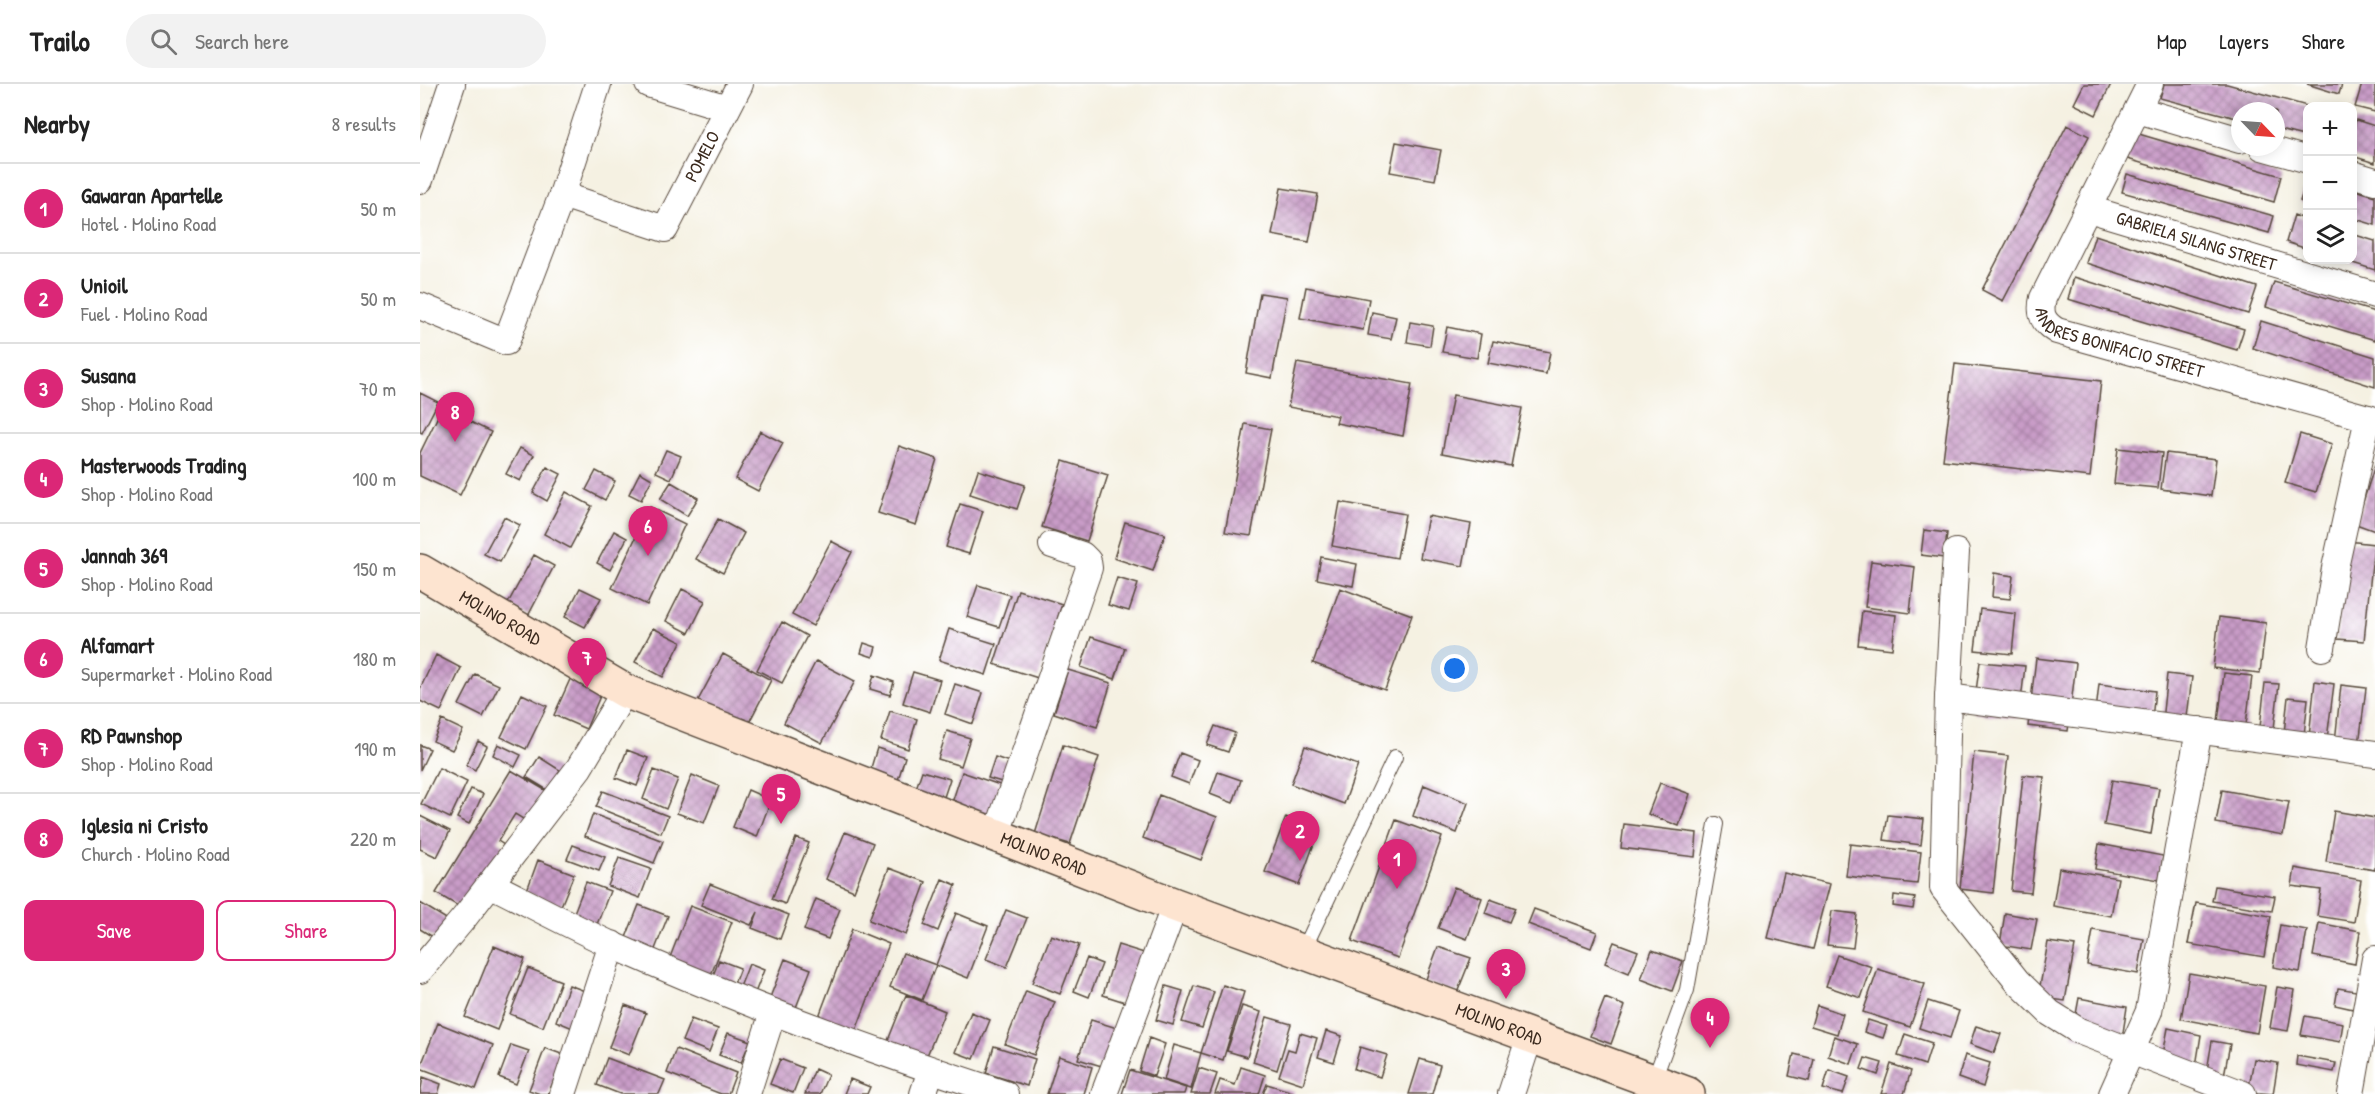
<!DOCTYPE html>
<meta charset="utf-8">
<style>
body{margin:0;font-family:"Patrick Hand",sans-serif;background:#f2f2f2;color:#222}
.controls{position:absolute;right:18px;top:18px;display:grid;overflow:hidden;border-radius:12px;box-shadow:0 3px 15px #0003}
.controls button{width:54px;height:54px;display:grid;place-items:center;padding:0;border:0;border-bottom:2px solid #e0e0e0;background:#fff;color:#222;font:30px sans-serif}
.compass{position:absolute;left:1811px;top:18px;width:54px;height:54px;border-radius:50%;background:#fff;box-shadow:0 3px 15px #0003;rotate:115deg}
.you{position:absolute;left:1035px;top:585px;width:21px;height:21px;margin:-15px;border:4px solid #fff;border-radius:50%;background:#1a73e8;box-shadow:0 0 0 9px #1a73e833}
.badge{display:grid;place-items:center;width:39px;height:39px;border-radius:50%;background:#db2777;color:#fff;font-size:20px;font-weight:700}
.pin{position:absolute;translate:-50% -50px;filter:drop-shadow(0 2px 3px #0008)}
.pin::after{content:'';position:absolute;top:32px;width:21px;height:18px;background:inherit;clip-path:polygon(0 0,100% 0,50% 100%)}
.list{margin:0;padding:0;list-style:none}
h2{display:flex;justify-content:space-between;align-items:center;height:78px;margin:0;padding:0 24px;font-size:26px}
h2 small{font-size:20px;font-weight:400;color:#767676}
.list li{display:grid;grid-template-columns:39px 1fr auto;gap:18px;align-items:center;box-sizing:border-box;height:90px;padding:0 24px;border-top:2px solid #e0e0e0}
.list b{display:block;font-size:22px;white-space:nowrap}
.list p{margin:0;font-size:20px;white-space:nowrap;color:#767676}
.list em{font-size:20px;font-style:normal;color:#767676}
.actions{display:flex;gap:12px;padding:18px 24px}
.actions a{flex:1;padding:14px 0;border:2px solid #db2777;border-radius:12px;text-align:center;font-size:21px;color:#db2777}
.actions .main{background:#db2777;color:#fff}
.icon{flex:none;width:33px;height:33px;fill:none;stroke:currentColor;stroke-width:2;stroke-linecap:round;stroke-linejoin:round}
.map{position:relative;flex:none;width:1955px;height:1010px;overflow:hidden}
header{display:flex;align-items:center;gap:36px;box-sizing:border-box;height:84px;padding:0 30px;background:#fff;border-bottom:2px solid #e0e0e0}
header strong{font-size:28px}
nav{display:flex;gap:33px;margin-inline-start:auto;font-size:21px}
.search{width:420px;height:54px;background:#f2f2f2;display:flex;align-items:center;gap:15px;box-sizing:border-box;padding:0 21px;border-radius:33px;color:#767676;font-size:22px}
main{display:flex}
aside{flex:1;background:#fff}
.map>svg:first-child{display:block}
.building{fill:url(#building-cross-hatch)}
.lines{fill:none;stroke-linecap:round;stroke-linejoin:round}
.lane-casing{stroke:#57483b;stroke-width:16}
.street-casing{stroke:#57483b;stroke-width:28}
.secondary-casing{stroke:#57483b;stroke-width:36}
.lane{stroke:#fff;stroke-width:14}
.street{stroke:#fff;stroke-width:26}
.secondary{stroke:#fde4d0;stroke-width:33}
.labels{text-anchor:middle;stroke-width:5;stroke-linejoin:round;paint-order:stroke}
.street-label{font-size:18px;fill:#3b2a1e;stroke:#fff}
</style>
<header>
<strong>Trailo</strong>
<div class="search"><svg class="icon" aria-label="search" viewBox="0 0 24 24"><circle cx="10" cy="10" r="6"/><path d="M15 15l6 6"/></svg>Search here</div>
<nav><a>Map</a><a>Layers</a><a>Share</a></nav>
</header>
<main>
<aside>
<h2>Nearby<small>8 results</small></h2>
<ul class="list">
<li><span class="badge">1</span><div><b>Gawaran Apartelle</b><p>Hotel · Molino Road</p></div><em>50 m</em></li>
<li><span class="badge">2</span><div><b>Unioil</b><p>Fuel · Molino Road</p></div><em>50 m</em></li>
<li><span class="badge">3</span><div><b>Susana</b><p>Shop · Molino Road</p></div><em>70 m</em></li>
<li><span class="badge">4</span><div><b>Masterwoods Trading</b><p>Shop · Molino Road</p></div><em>100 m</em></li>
<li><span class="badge">5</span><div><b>Jannah 369</b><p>Shop · Molino Road</p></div><em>150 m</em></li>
<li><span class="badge">6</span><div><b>Alfamart</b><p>Supermarket · Molino Road</p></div><em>180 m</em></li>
<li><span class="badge">7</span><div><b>RD Pawnshop</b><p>Shop · Molino Road</p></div><em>190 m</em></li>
<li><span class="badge">8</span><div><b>Iglesia ni Cristo</b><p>Church · Molino Road</p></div><em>220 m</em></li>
</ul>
<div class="actions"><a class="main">Save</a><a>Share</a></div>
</aside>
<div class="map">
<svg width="1955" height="1010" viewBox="0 0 1955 1010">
<defs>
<pattern id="building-cross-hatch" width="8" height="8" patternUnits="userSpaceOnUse" patternTransform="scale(1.5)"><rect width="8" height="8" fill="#c99cc8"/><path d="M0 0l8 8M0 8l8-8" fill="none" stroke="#a47fa2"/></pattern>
</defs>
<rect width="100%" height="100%" fill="#fff"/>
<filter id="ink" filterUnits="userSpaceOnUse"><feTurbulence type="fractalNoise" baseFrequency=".0167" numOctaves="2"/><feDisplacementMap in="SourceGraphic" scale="12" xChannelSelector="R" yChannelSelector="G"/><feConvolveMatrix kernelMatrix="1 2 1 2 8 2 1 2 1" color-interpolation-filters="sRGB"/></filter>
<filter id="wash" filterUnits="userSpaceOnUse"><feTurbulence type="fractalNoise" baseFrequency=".008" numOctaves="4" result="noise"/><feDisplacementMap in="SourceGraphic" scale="24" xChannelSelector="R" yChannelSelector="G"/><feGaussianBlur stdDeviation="1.35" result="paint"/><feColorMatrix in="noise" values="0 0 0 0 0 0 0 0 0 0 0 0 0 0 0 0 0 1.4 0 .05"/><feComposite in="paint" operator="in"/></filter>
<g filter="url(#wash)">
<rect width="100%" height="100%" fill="#f5f1e2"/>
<g id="blocks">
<path class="building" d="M1664 0H1691L1676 31 1654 20Z
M1744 0H1807L1887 22V53L1856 45V27H1820V35L1740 14Z
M1887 0H1922L1919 10Z
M1942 0H1955V28L1935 23Z
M1936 36 1955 42V79L1932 72V47Z
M1647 41 1669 52 1583 217 1562 206Z
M1712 48 1861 92 1854 118 1704 74Z
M976 58 1021 66 1015 96 970 88Z
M1707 90 1854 132 1849 149 1702 108Z
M1887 96V120L1880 117Z
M861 104 898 110 889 158 852 151Z
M1932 105 1955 112V141L1932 134Z
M1874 131 1887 136V165L1866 158Z
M1932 150 1955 157V186L1923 176H1932Z
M1675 151 1837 203 1828 230 1666 179Z
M1654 193 1824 245 1817 266 1648 215Z
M1854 198 1955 228V256L1846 223Z
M886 203 949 215 943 246 880 234Z
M840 209 867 213 852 294 826 289Z
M952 228 976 233 971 255 948 251Z
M1841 237 1955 273V303L1833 264Z
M990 238 1013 242 1010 262 987 258Z
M1027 243 1061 250 1057 274 1022 268Z
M1073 257 1130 268 1126 290 1068 279Z
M877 279 992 300 983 352 916 339 918 332 868 323Z
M1535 280 1681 297 1670 393 1523 376Z
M0 309 18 318 2 349 0 348Z
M1033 311 1102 324 1091 382 1022 369Z
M22 324 71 348 40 411 0 392V369Z
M825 340 851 345 831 452 805 448Z
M340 347 363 359 338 407 315 395Z
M1880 350 1912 360 1896 408 1865 399Z
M479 362 517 375 496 441 458 429Z
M100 364 114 371 100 397 86 390Z
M1698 364 1742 369 1738 404 1694 400Z
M246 366 261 372 251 395 236 388Z
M1746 369 1796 375 1791 412 1741 405Z
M643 377 688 391 667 457 622 443Z
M1955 381V447L1936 440Z
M127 383 141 390 127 417 113 409Z
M558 386 605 401 597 425 550 410Z
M176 387 195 397 185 416 166 406Z
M220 388 232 395 221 416 209 410Z
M251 398 278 414 267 432 240 415Z
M146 408 172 422 150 464 124 450Z
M920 418 985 430 977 474 912 462Z
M540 420 563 427 549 470 526 463Z
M230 423 265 440 227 521 192 504Z
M1008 432 1051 440 1043 482 1000 474Z
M84 433 100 441 80 478 64 470Z
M298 435 324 449 303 489 276 475Z
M705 438 745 450 733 487 694 474Z
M1504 446 1527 449 1524 474 1501 471Z
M194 447 207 454 190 486 177 479Z
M411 457 432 468 393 542 372 531Z
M1927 457 1954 460 1944 557 1917 555Z
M114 471 134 482 108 532 87 521Z
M901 473 937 480 933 502 897 495Z
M1451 477 1495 483 1490 529 1445 523Z
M1574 489 1593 492 1590 515 1572 513Z
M697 494 718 500 709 527 688 521Z
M558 501 590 511 579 543 547 533Z
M160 504 181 514 165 543 145 533Z
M920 504 992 531 965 606 893 579Z
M262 505 285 517 269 549 246 537Z
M598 506 642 520 618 594 574 580Z
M1560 525 1596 530 1592 570 1555 566Z
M1442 527 1476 531 1472 565 1438 561Z
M1799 533 1846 539 1840 589 1793 584Z
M362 538 387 552 362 599 337 586Z
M233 544 261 558 243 593 215 578Z
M529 545 576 560 566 591 519 576Z
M671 553 705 564 695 595 661 583Z
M444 559 456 563 453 573 441 569Z
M303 570 351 596 323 650 274 624Z
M16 571 41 584 21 627 0 617V605Z
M1616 574 1656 579 1648 647 1608 642Z
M396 577 435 597 402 659 364 639Z
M1560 578 1605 582 1599 634 1553 629Z
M648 586 691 599 677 643 634 629Z
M493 588 520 596 510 628 483 619Z
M1804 589 1832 592 1825 649 1797 646Z
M55 590 79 601 63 633 39 621Z
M1747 590 1772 593 1765 649 1741 646Z
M152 591 183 605 166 645 134 631Z
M454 591 474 598 470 611 450 605Z
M1895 597 1914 600 1907 655 1889 653Z
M1845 599 1859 600 1853 654 1839 652Z
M535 600 563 609 553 640 525 630Z
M1679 600 1735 607 1731 644 1675 637Z
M1921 601 1946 604 1939 661 1915 658Z
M102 610 127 622 106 665 81 653Z
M1868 613 1888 615 1884 651 1864 649Z
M470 627 497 635 488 665 461 656Z
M22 636 43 646 32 666 13 657Z
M795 642 815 649 808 668 787 661Z
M527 647 550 654 541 682 518 675Z
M58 657 67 662 55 686 46 681Z
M78 660 101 671 95 683 73 671Z
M0 661 10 665 0 686Z
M643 661 679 673 650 760 615 750Z
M885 662 938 681 924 720 871 700Z
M457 664 485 673 475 706 447 697Z
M207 666 228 674 217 702 196 694Z
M1554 668 1588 672 1573 809 1540 805Z
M760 669 778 676 769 700 751 693Z
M119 673 146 690 134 710 106 693Z
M575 673 592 679 585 699 568 694Z
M19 684 47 698 30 734 1 720Z
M91 686 130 709 111 740 95 730 78 757 87 763 48 828 16 809Z
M234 686 258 695 246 725 223 715Z
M502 687 530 695 521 722 493 713Z
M542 688 580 701 567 741 529 728Z
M798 688 821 696 813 719 790 710Z
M272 691 299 702 284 739 257 729Z
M1603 691 1624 693 1611 809 1591 807Z
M1692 696 1739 704 1731 750 1684 741Z
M1240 699 1270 710 1259 742 1228 730Z
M1004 701 1048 719 1037 749 993 732Z
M51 705 63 710 49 740 37 734Z
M328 706 351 716 337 753 313 743Z
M1802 706 1869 718 1863 751 1796 739Z
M183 707 248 732 241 749 176 723Z
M739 711 797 733 781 776 723 754Z
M1914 727 1955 734V786L1906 778Z
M173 730 243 757 234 779 165 752Z
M1468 731 1504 735 1501 761 1464 756Z
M0 732 30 747 17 773 0 765Z
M866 733 899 746 879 801 845 788Z
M976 736 1022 753 978 874 932 857Z
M1204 740 1277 749 1275 773 1201 764Z
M425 748 453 759 434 807 406 795Z
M376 754 389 759 365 820 352 815Z
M1430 760 1501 768 1497 800 1426 792Z
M1679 760 1743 772 1739 796 1675 785Z
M153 761 185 773 179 787 147 775Z
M199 774 231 785 220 814 188 802Z
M118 776 154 790 141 822 106 809Z
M469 784 506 798 486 851 449 836Z
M1639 784 1698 794 1691 832 1633 822Z
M1875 784 1941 796 1934 838 1897 832 1901 806 1872 802Z
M1364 789 1410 800 1393 865 1348 854Z
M522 795 536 801 518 847 504 841Z
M166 798 190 807 174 848 150 839Z
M290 800 369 831 360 855 332 844 338 828 331 841 281 821Z
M1795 802 1855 812 1852 827 1792 817Z
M1034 803 1062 814 1047 855 1018 844Z
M1474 811 1495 814 1493 825 1473 822Z
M396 815 420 825 408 855 384 846Z
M1070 815 1095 824 1089 838 1065 829Z
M0 819 33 839 21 858 0 845Z
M1776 819 1851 832 1844 873 1768 860Z
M219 821 248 832 232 873 203 861Z
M270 822 312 838 288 898 247 881Z
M1114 825 1177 848 1171 864 1108 840Z
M586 826 607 834 587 883 566 875Z
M1412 827 1437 830 1433 864 1407 861Z
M536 829 568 842 548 894 516 881Z
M1585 829 1617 835 1611 866 1580 861Z
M1899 839 1940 847 1935 880 1893 872Z
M1860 841 1887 846 1880 888 1853 883Z
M432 845 469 860 435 949 398 935Z
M1673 846 1724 855 1718 890 1667 881Z
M631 851 659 861 640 910 612 899Z
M1194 858 1218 867 1209 889 1185 879Z
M1628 858 1655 862 1645 917 1618 913Z
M698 861 724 869 708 919 683 911Z
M74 862 105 875 77 946 45 933Z
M1018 863 1051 874 1037 909 1005 898Z
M1232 866 1263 877 1252 907 1221 895Z
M483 869 516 881 502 916 470 903Z
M1417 871 1452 883 1441 914 1406 902Z
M667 874 682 880 669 913 654 907Z
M365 875 391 885 375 926 349 916Z
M299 876 320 884 312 905 291 897Z
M329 880 344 886 335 909 320 903Z
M108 884 141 897 123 943 90 930Z
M1458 885 1505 900 1490 943 1443 928Z
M1769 889 1845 902 1837 949 1761 935Z
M149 901 170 909 155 945 136 937Z
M803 901 824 908 803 976 781 969Z
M746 902 763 907 753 941 736 936Z
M774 902 794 908 782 944 762 938Z
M1857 903 1875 906 1868 947 1850 944Z
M1918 904 1936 907 1933 925 1915 921Z
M606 907 635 918 614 971 585 960Z
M486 911 525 927 504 979 465 964Z
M1185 914 1205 922 1191 960 1170 952Z
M1659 914 1707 923 1701 961 1652 952Z
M1508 917 1539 927 1530 954 1499 944Z
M205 921 226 929 209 971 189 963Z
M1397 921 1423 930 1417 950 1391 942Z
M822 922 841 928 827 973 807 967Z
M551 928 570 936 554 975 535 968Z
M1885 932 1923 939 1920 958 1881 951Z
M847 933 871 940 857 986 833 978Z
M271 935 298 945 289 968 262 957Z
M671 936 697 944 685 983 658 975Z
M1448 936 1467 942 1463 954 1444 948Z
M18 939 73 961 56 1005 0 984Z
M1556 942 1581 950 1574 969 1550 960Z
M1748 944 1781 951 1776 982 1742 976Z
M906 947 922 952 914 978 898 973Z
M308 949 330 957 321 979 299 971Z
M880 949 897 954 883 1000 859 992 868 965 875 967Z
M1485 950 1512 959 1505 981 1478 972Z
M1414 952 1438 960 1431 980 1408 972Z
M729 954 745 960 734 992 719 987Z
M1792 957 1810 960 1802 1002 1785 999Z
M91 961 109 967 96 1000 79 993Z
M754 961 781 969 771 1005 744 996Z
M574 962 615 975 607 1002 566 989Z
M940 963 967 971 960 993 934 985Z
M125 964 144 971 128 1010H120L109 1006Z
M256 965 316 989 308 1010H301L247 989Z
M1374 970 1394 975 1389 997 1369 992Z
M1545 971 1570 979 1563 1003 1538 994Z
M639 972 672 983 664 1010H627Z
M1877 972 1916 979 1914 988 1876 981Z
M187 974 245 996 239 1010H200L177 1001Z
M1445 974 1462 979 1458 991 1441 985Z
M360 975 383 984 373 1009 350 1000Z
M1000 975 1020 981 1012 1010H989Z
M1834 975 1858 979 1853 1010 1828 1008Z
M1471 980 1491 987 1484 1010H1461Z
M821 983 845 991 839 1010H795L800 996 815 1001Z
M779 984 797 990 790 1010H771Z
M395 985 408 991 400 1010H385Z
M710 986 766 1004 764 1010H702Z
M1409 986 1429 993 1423 1010 1403 1005Z
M3 993 21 1000 18 1010H0Z
M430 995 450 1003 447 1010H424Z
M847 1000 873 1008V1010H843Z"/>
</g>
</g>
<g filter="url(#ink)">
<use href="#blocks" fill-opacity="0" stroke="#57483b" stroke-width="1.5"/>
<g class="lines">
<g class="lane-casing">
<path id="lane" d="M883 867 975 673
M1234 996 1267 906 1296 740"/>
</g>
<g class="street-casing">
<g id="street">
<path d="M228 0 307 24"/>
<path id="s1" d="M1730 0 1623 214C1619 230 1623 239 1637 247L1955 336"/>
<path d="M1718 26 1820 56"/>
<path d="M1842 63 1888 76"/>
<path d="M1932 90 1955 97"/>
<path d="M0 96 32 0"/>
<path id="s2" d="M142 111 245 145 320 0"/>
<path id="s3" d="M1669 125 1955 211"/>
<path d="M0 222 86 258 142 111 178 0"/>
<path d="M1536 468 1528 613 1523 804 1597 897 1630 929 1659 947 1823 1010"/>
<path d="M1902 564 1915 484 1948 334"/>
<path d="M1528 613 1955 670"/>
<path d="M576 752 669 484 668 477 662 471 632 461"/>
<path d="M70 800C110 820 151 842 192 861 320 918 452 967 585 1010"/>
<path d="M0 886 44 834 159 684 205 607"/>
<path d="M143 1010 192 860"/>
<path d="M327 1010 353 928"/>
<path d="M503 1010 511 986"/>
<path d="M684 1010 755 821"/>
<path d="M1091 1010 1110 952"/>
<path d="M1692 1010 1729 927 1779 646"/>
<path d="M1931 1010 1955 875"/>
</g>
</g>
<g class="secondary-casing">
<g id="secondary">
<path id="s4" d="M0 487 205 607 755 821 1268 1010"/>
</g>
</g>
<use href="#lane" class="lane"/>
<use href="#street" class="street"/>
<use href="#secondary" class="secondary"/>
</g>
</g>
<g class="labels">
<g class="street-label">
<text dy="6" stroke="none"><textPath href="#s2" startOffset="190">POMELO</textPath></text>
<text dy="6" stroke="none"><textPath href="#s3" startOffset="112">GABRIELA SILANG STREET</textPath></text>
<text dy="6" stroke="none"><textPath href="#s1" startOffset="340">ANDRES BONIFACIO STREET</textPath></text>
<text dy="6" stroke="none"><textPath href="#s4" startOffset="93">MOLINO ROAD</textPath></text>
<text dy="6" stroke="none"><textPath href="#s4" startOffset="687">MOLINO ROAD</textPath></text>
<text dy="6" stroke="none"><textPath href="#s4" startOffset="1173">MOLINO ROAD</textPath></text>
</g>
</g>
</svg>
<div class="controls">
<button>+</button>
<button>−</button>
<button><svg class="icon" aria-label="layers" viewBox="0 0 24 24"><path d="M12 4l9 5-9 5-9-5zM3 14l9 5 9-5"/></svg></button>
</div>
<svg class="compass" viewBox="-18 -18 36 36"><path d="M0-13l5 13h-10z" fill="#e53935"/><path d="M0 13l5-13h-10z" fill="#767676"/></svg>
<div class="you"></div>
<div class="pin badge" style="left:977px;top:805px">1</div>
<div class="pin badge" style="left:880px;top:777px">2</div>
<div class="pin badge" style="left:1086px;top:915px">3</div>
<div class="pin badge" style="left:1290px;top:964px">4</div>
<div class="pin badge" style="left:361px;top:740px">5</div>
<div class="pin badge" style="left:228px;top:472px">6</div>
<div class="pin badge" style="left:167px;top:604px">7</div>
<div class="pin badge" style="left:35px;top:358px">8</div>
</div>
</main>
